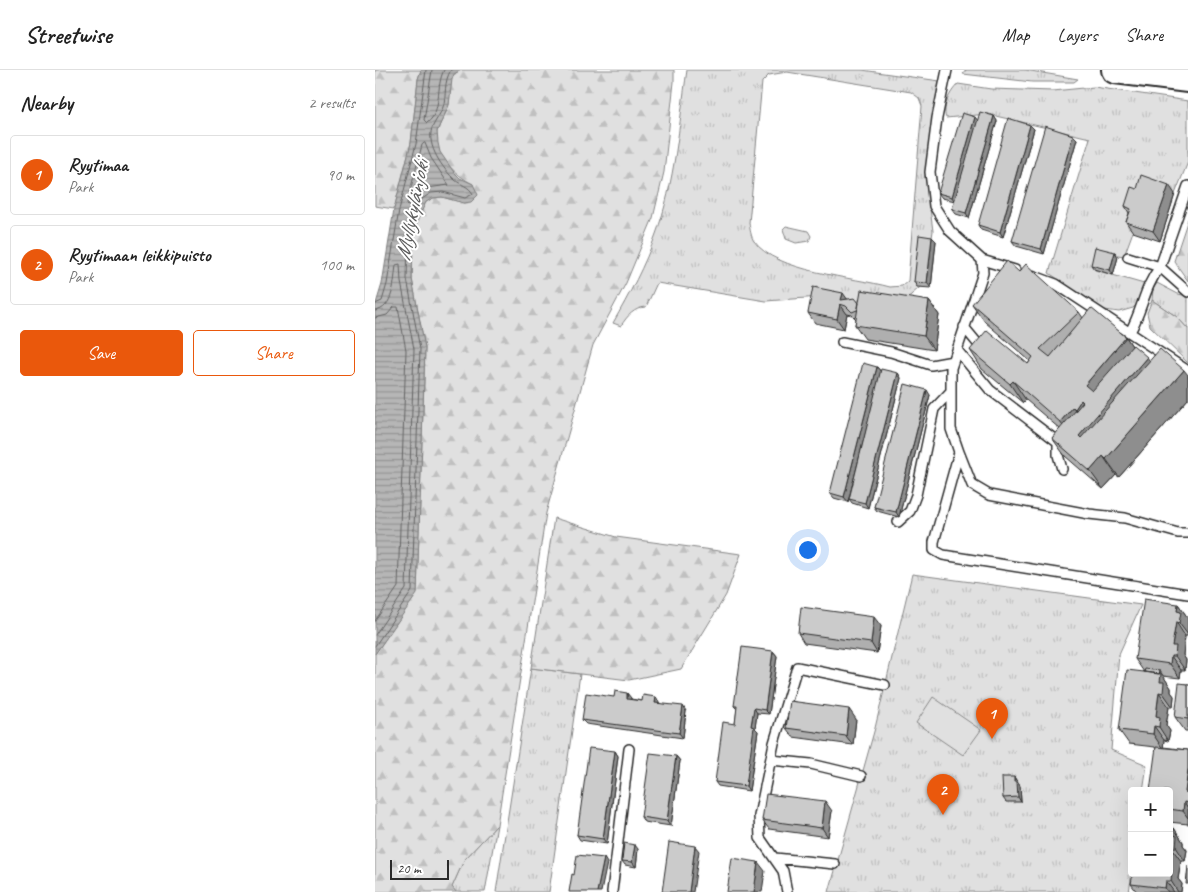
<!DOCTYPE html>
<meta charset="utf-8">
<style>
body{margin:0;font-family:Caveat,sans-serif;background:#f6f6f6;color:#222}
.controls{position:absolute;right:15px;bottom:15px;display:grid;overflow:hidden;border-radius:5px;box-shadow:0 5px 20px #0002}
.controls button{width:45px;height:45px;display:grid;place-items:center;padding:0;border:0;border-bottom:1px solid #e0e0e0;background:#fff;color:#222;font:25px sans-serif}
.scale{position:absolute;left:15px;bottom:12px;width:59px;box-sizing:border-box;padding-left:5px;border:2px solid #2b2b2b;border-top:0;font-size:14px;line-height:18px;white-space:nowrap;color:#2b2b2b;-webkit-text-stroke:4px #fff;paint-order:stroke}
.you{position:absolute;left:432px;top:479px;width:18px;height:18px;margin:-12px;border:4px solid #fff;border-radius:50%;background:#1a73e8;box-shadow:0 0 0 8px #1a73e833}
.badge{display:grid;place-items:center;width:32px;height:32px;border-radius:50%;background:#ea580c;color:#fff;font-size:16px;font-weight:700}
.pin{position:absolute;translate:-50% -41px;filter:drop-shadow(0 1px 2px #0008)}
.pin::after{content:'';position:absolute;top:26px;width:18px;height:15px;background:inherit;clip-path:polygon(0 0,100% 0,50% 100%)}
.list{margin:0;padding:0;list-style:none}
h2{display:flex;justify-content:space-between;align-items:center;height:65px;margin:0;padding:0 20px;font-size:21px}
h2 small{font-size:16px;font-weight:400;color:#767676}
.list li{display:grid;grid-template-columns:32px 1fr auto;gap:15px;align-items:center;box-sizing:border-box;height:80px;margin:0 10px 10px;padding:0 10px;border:1px solid #e0e0e0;border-radius:5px}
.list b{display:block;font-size:19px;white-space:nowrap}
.list p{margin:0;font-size:16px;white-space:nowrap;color:#767676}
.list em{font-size:16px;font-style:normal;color:#767676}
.actions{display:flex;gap:10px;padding:15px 20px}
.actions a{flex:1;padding:11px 0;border:1px solid #ea580c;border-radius:5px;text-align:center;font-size:18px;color:#ea580c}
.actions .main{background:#ea580c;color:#fff}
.map{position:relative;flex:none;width:813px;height:822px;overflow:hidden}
header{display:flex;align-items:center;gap:30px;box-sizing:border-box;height:70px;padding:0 25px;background:#fff;border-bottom:1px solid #e0e0e0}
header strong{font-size:24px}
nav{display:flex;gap:28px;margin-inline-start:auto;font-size:18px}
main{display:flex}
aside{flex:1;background:#fff}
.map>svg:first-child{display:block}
.grass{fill:url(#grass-tufts);stroke:#868686;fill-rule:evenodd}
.forest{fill:url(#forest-firs);stroke:#868686}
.garden{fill:#e0e0e0;stroke:#868686}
.water{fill:url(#water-rules);stroke:#7e7e7e}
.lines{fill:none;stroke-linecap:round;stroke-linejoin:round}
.shore{stroke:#636363;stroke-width:1}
.lane-casing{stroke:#2b2b2b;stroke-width:12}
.primary-casing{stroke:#2b2b2b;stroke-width:30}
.lane{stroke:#fff;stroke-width:9}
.primary{stroke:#fff;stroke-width:26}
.wall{fill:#afafaf;stroke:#2b2b2b}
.shaded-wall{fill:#8e8e8e;stroke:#2b2b2b}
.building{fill:#cbcbcb;stroke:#2b2b2b}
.labels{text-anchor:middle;stroke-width:4;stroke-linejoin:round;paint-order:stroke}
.water-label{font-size:22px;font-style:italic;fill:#5c5c5c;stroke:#fff}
</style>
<header>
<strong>Streetwise</strong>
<nav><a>Map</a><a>Layers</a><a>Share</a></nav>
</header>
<main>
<aside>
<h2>Nearby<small>2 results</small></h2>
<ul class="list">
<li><span class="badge">1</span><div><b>Ryytimaa</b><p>Park</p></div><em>90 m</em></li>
<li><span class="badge">2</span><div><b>Ryytimaan leikkipuisto</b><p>Park</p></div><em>100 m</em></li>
</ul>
<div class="actions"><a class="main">Save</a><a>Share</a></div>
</aside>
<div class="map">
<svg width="813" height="822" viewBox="0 0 813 822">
<defs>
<pattern id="grass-tufts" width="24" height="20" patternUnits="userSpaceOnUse" patternTransform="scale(1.25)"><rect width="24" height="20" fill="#e0e0e0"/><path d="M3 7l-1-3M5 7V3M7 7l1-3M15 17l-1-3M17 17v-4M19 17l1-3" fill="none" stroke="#c0c0c0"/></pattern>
<pattern id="forest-firs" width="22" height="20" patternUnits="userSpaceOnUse" patternTransform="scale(1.25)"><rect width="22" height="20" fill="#e0e0e0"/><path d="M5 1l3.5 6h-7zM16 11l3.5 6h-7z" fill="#c0c0c0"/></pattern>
<pattern id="water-rules" width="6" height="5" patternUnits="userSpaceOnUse" patternTransform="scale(1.25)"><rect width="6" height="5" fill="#b6b6b6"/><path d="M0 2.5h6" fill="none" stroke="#949494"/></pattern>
</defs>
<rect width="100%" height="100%" fill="#fff"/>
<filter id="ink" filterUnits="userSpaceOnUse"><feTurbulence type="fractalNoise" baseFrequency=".02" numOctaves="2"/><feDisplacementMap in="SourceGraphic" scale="10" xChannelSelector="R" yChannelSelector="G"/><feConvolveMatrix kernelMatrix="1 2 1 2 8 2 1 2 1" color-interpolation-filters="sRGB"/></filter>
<g filter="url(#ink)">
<path class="grass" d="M312 0H487L565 11 551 108 558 161 550 213 530 230 528 240 445 227 391 231 282 213 271 237C259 238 252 246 246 256L238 253C254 225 270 195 281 164 300 113 304 54 312 0ZM412 2 536 22 544 28 547 36 533 211 527 216 515 217C479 207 400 202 379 171 376 167 375 159 374 153L387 12 394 5Z
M591 0H650L703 9 699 12H657L588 4Z
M583 14 616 19 678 21 719 17 813 31V92L800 124 763 148 749 186 724 182 720 200 769 214 765 232 758 238 744 242 730 240 711 231 692 215 674 203 715 68 612 44 571 48C567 36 575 22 583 14Z
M411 156 433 161 436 166 434 171 421 173 411 169 408 159Z
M782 213 803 224 813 226V259L802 247 777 230 778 219Z
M537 504 766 535 744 584 736 680 772 695 768 721H757V803L754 822H454L500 658Z
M156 598 205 604 174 822H121Z
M122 755 110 822H81L77 817 89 790Z"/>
<path class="forest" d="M0 0H46L43 9 36 73 19 139 0 136Z
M86 0H299V12L289 102 278 148 251 213 218 275 171 443 122 755 89 790 77 817 81 822H0V584L42 523 50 278 37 209 38 169 44 145 51 132 58 128 67 127 89 133 98 114C81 106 54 81 63 59 66 50 72 44 74 34 76 21 72 6 86 0Z
M813 149V211L799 191Z
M777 230 802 247 813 259V293L775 256 772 243Z
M179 448 241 467 366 484 351 525 306 599 254 610 156 598Z"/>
<path class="garden" d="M558 627 606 660 588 685 541 653Z"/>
<path class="water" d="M46 0H86L79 4 77 9 74 35 62 61 63 73 65 82 78 101 85 108 98 114 103 125 96 132 89 133 67 127 58 128 51 132 42 151 38 169 37 209 50 278 42 524 0 584V237L7 214 19 139 36 73 43 9Z"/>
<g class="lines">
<path class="shore" d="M57 0 49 50 52 53C68 41 60 16 69 0
M50 73 56 88 74 115 52 118 43 124 33 136 32 133 47 75Z
M0 234 7 231 12 214 24 140 41 74 51 0
M0 241C19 239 19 210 21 195L25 194 26 212 39 279 31 519 0 565
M0 248 12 245 19 237H23L31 280 23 517 0 551
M0 576 37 521 45 279 32 209 33 169 37 151 47 129 56 123 68 122 90 128 98 124C94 116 86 115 80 110 68 99 51 76 57 58 60 51 65 45 68 37 72 25 68 12 76 0"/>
<g class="lane-casing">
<path id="lane" d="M572 0 562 48 555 102 559 136 575 161 607 190 640 200
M813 116 785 197 813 222
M753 187 785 197C769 217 768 239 755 262
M607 190 608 203 576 298V359L584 382 559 472V480L568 485 813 524
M657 205 681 214 813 301
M589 257 608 280
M467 272 516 282 556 295 578 291
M582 280 615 320 683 372V385L687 399
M584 382 597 415 614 425 714 444 750 448 803 463H813
M523 452 535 441 541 425 559 339 575 322
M396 690 436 694 486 706
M400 788 460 794
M237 822 254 679
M412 822 408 801 385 768 384 746 399 673 422 597 510 615"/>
</g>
<g class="primary-casing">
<path id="primary" d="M740 0 813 9"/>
</g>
<use href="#lane" class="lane"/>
<use href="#primary" class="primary"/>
</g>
<path class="wall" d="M619 46 622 51 594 148 581 144 577 139 580 131 567 128 563 123 602 51Z
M659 59 628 167 606 160 603 155Z
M702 69 669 184 641 176 637 171Z
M762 119 800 124 785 171 758 162 751 152 754 143 750 136Z
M561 171 556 218 542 217 539 212Z
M743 187 738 205 719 199 716 195Z
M644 202 704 242 708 248 751 267 757 276 775 291 813 305V329L744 407 741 405 728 419 690 386 677 368 685 359 651 330 648 333 607 299 595 280 653 294 655 291 610 252 597 234Z
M472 229 484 233 554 231 564 245 559 280 490 269 480 255 481 249 477 245 472 244 469 259 440 253 433 243Z
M502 297 506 302 473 432 459 428 455 423Z
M523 303 526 308 493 438 477 433 474 429Z
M555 325 524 447 502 441 499 437Z
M803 534 813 548V566H810L808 585 811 590 810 600H806L805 608 788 606 796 618V622L799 626 798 637H794L791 655 795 661 793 671 789 670 788 677 813 680V754L794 752V721L780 677 754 674 744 660 769 602 760 589Z
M506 556 502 583 429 573 423 563Z
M398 581 402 586 394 644 382 643 380 658 383 661 374 721 343 716 340 712 360 654 362 639 359 636Z
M813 614V661H810L800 647Z
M239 627 256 628V629L267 631 281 627 284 632V633L311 641 308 668 211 654 207 650Z
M481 649 478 675 418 667 411 658Z
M240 681 243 686 232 774 205 770 202 765Z
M301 686 305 691 296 756 269 752 266 747Z
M639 707 645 716 646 732H631L628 728Z
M457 741 453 767 394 759 387 750Z
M794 757 799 758 808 772V775L812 780 810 791H806L803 809 807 814 806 822H762L756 814Z
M263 779 261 797 250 795 247 791Z"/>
<path class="shaded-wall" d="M619 46 622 51 594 148 591 143Z
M600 47 604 52 580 132 577 127Z
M655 55 659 59 628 167 625 162Z
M698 65 702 69 669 184 666 179Z
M794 115 800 124 785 171 778 161Z
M557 167 561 171 556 218 552 213Z
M740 182 743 187 738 205 735 200Z
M468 223 475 233 466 230Z
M554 231 564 245 559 280 549 266Z
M465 234 472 244 469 259 462 249Z
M751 267 763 285 722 333 710 315Z
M772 287 785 305 717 384 704 366 712 356 700 339 706 330 719 348Z
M502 297 506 302 473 432 469 427Z
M809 300 813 305V329L744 407 731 389Z
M523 303 526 308 493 438 490 433Z
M638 311 651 330 648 333 635 314Z
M552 320 555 325 524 447 521 442Z
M698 337 711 356 698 370 685 352Z
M728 386 741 405 728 419 715 401Z
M803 534 813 548V565L804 553 802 541Z
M499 547 506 556 502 583 496 573Z
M801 552 810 566 808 585 811 590 810 600 800 586 797 576Z
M398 581 402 586 394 644 390 640Z
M796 586 806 600 805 608 795 594Z
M785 601 796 618V622L799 626 798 637 788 623 783 612Z
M784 622 794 637 791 655 795 661 793 671 784 657 781 646Z
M252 623 256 628 255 633 252 629Z
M281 627 284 632V637L280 633Z
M308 636 311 641 308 668 304 663Z
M379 638 382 643 380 658 383 661 374 721 371 716 376 656Z
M474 639 481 649 478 675 471 666Z
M779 656 789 670 788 679 778 664Z
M240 681 243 686 232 774 228 769Z
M301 686 305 691 296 756 292 751Z
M813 699V727L810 722Z
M639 707 645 716 646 732 643 727 639 712Z
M450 731 457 741 453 767 447 758Z
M809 732 813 738V748L808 741Z
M799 758 808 772V775L812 780 810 791 801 777 798 765Z
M260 775 263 779 261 797 257 792Z
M320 776 324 781 318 822H314Z
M796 777 806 791 803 809 807 814 806 822H803L796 811 794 801V790Z
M229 788 232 793 226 822H222Z
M383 792 390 801 387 822H379Z
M791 811 799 822H793L790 818Z"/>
<path class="building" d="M605 42 619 46 591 143 577 139Z
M587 43 600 47 577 127 563 123Z
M633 48 655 55 625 162 603 155Z
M670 56 698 65 666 179 637 171Z
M766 105 794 115 778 161 751 152 756 139 750 136 756 117 762 119Z
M544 165 557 167 552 213 539 212Z
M720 177 740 182 735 200 716 195Z
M632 191 644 202 651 194 704 242 665 279 675 287 716 238 751 267 710 315 717 321 758 275 772 287 704 366 706 368 785 279 809 300 731 389 728 386 715 401 677 368 708 332 706 330 700 339 698 337 685 352 638 311 635 314 595 280 612 260 653 294 658 287 597 234Z
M438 217 468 223 466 230 480 228 484 233 483 239 482 240 477 242 471 236 465 234 462 249 433 243Z
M486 220 554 231 549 266 480 255Z
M488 293 502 297 469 427 455 423Z
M506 299 523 303 490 433 474 429Z
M530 314 552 320 521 442 499 437Z
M769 529 803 534 802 541 806 542 804 553 801 552 797 576H801L800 586H796L795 594 760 589Z
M426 537 499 547 496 573 423 563Z
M367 577 398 581 390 640 379 638 376 656 379 657 371 716 340 712 348 652 360 654 362 636H359Z
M770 599 785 601 784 604 769 602Z
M752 600 786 604 785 612H789L788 623 784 622 781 646 785 647 784 657 779 656 778 664 744 660Z
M804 613 813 614V649L800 647Z
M240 621 252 623V629L267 631 268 625 281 627 280 633 308 636 304 663 207 650 211 623 239 627Z
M415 631 474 639 471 666 411 658Z
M781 677 813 680V699L810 722 813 723V733L809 732 808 741 794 739V721H775Z
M214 678 240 681 228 769 202 765Z
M275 683 301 686 292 751 266 747Z
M627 707H639V712H642L643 727 628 728Z
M391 724 450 731 447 758 387 750Z
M794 757 799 758 798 765 802 766 801 777H796L794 790Z
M294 772 320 776 314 822H287Z
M249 773 260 775 257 792 247 791Z
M202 785 229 788 222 822H194L197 804 199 805Z
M357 788 383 792 379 822H352Z
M813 796V814H811Z
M794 799 797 800 796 811H791L790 818 756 814 758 803H794Z"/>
</g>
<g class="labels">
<g class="water-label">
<text transform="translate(36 140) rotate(-79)" y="8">Myllykylänjoki</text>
</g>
</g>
</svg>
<div class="controls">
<button>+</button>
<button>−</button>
</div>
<div class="scale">20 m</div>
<div class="you"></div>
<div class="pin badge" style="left:617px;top:669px">1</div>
<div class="pin badge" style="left:568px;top:745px">2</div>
</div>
</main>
